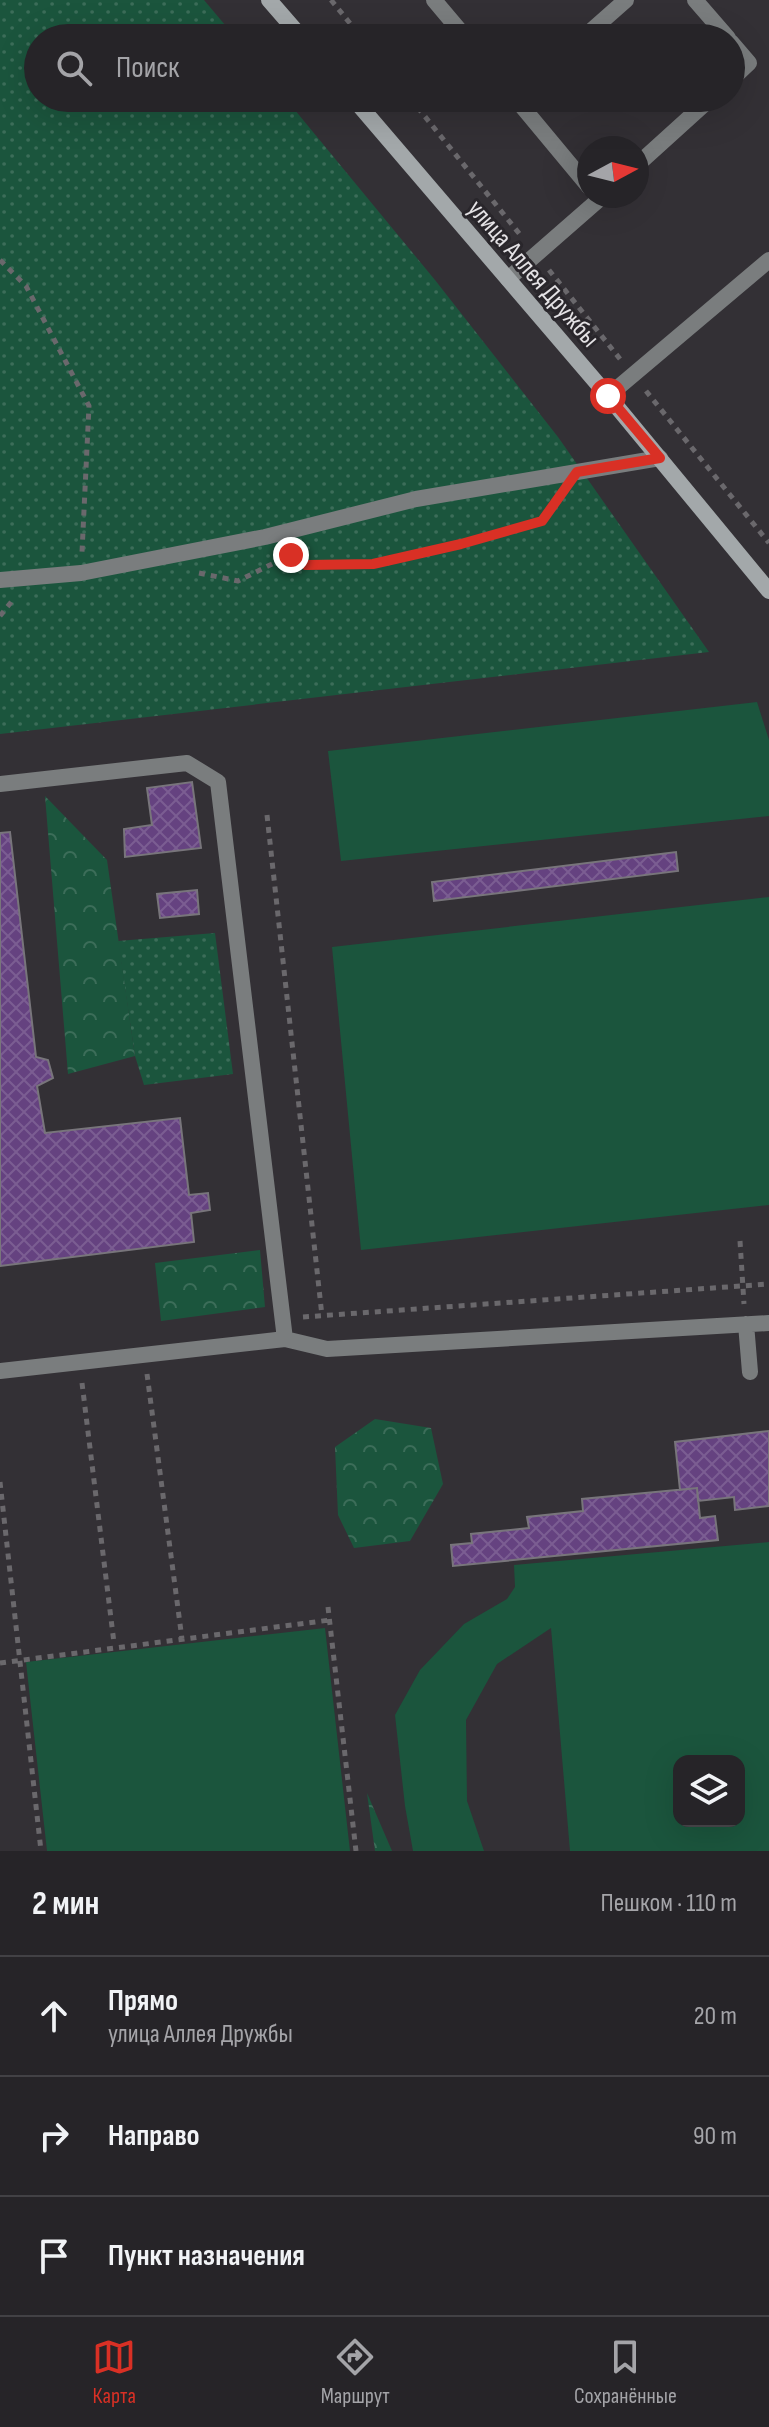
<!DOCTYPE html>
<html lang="ru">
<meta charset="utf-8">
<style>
body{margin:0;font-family:"Sofia Sans Condensed",sans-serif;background:#323034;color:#f1f3f6}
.controls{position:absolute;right:24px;bottom:24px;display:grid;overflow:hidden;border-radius:16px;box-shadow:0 8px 32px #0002}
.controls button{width:72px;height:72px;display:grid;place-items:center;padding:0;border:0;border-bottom:2px solid #424145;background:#262428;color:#f1f3f6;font:40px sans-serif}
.compass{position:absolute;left:577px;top:136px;width:72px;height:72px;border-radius:50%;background:#262428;box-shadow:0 8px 32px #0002;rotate:83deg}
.stop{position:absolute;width:24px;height:24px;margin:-18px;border:6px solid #d93025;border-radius:50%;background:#fff}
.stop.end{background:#d93025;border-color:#fff;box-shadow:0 2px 8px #0008}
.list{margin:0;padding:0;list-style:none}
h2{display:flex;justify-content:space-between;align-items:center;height:104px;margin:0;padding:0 32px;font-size:34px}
h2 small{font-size:26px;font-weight:400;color:#a4a4a8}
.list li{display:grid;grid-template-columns:52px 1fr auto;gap:24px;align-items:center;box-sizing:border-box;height:120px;padding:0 32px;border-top:2px solid #424145}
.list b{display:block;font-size:30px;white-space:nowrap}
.list p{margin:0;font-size:26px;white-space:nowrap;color:#a4a4a8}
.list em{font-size:26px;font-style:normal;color:#a4a4a8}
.icon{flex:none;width:44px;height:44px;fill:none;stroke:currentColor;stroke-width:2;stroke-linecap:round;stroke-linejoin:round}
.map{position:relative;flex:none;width:769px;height:1851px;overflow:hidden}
.search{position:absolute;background:#262428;box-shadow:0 8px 32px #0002;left:24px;right:24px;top:24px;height:88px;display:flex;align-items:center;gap:20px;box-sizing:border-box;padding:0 28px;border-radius:44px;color:#a4a4a8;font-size:30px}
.sheet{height:464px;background:#262428}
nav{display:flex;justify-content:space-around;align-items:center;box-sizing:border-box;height:112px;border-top:2px solid #424145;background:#262428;font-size:22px;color:#a4a4a8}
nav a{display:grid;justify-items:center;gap:4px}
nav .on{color:#d93025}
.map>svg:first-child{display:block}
.grass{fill:url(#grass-dots)}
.forest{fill:url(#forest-crowns)}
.park{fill:#1b553d;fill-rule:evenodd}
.building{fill:url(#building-cross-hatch);stroke:#78757b;stroke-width:2}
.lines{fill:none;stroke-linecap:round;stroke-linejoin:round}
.path{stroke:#6a686c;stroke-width:5;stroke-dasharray:6 6;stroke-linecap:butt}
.lane{stroke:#7a7d7e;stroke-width:16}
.secondary{stroke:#a3a8aa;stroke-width:16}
.route{stroke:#d93025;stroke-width:10}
.labels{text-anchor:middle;stroke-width:6;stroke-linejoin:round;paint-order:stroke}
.street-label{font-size:26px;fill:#e4e2e5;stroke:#29262b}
</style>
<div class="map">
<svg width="769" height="1851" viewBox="0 0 769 1851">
<defs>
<pattern id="grass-dots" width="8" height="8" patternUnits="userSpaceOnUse" patternTransform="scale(2)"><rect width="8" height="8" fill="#1b553d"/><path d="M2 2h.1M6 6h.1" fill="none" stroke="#3c6d59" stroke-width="1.8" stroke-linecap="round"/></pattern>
<pattern id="forest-crowns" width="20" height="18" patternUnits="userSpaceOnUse" patternTransform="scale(2)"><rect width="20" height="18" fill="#1b553d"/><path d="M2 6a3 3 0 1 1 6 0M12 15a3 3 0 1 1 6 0" fill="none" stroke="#3c6d59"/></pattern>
<pattern id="building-cross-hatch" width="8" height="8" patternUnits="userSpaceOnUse" patternTransform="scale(2)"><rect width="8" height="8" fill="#654280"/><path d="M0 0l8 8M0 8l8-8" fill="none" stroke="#7b5d92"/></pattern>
</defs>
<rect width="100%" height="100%" fill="#333035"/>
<path class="grass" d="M0 0H204L236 38H38V98H285L435 280 558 437 709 652 0 734Z
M215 933 233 1074 144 1085 135 1056 118 941Z"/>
<path class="forest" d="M45 796 107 860 135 1056 68 1074Z
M260 1250 265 1307 161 1321 155 1263Z
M375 1419 431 1428 443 1484 410 1541 354 1548 338 1515 335 1447Z
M367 1793 392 1851H375Z"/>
<path class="park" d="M757 702 769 740V816L341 861 328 751Z
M769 897V1205L361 1250 332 947Z
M769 1542V1851H570L551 1628 497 1664 466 1720 467 1801 484 1851H413L405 1806 395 1715 420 1670 464 1624 507 1599 515 1587 514 1565ZM679 1761H739V1821H679Z
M325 1628 350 1851H47L26 1662Z"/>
<path class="building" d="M192 782 201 848 125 857 124 829 152 825 147 788Z
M10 832 36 1057 48 1060 53 1078 37 1086 45 1133 180 1118 189 1195 208 1193 210 1210 191 1213 194 1242 0 1266V833Z
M676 852 678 871 434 901 432 882Z
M197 890 199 914 160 918 157 894Z
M769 1431V1506L735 1510 734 1497 698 1501 697 1488 680 1490 675 1442Z
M697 1488 700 1518 715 1516 718 1540 453 1566 451 1545 472 1543 471 1534 529 1528 527 1517 583 1511 582 1499Z"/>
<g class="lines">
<path class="path" d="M331 0 362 38
M410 98 522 237
M0 260 26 286 89 406 82 552
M549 270 620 359
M646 391 769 543
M289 553 306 565 373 564 461 544 542 521 561 496
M199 573 238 581 290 555
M0 616 12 601
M267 815 322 1316
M740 1241 744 1304
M303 1317 769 1284
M147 1374 182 1639
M82 1383 114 1643
M0 1482 41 1851
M328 1607 356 1851
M0 1663 330 1620"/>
<path class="lane" d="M434 0 466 38
M695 0 728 38
M583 38 626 0
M731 42 749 63 731 80
M515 98 589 187
M637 165 711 98
M508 279 603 196
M608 396 769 260
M0 580 81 573 265 537 416 499 660 458
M0 784 187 763 218 782 285 1339
M746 1324 750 1372
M0 1371 285 1339 327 1349 769 1323"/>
<path class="secondary" d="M269 0 302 38
M353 98 608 396 769 591"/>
</g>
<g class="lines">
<path class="route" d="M291 555 306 565 373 564 461 544 542 521 577 472 660 458 608 396"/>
</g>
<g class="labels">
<g class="street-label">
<text transform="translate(534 273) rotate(49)" y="9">улица Аллея Дружбы</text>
</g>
</g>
</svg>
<div class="controls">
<button><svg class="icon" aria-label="layers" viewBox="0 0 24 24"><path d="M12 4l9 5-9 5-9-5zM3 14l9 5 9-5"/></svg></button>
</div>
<svg class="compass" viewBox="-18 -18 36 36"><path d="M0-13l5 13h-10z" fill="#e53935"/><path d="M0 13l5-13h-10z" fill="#a4a4a8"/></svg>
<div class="stop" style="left:608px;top:396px"></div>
<div class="stop end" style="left:291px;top:555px"></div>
<div class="search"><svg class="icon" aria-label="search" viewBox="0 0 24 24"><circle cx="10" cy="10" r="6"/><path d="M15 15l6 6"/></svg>Поиск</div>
</div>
<section class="sheet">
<h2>2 мин<small>Пешком · 110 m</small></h2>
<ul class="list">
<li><svg class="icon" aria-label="ahead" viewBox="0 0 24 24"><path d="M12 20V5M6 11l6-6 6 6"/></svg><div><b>Прямо</b><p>улица Аллея Дружбы</p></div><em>20 m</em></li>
<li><svg class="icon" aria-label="right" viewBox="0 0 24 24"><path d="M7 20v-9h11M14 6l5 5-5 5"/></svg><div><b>Направо</b></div><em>90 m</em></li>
<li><svg class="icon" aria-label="arrive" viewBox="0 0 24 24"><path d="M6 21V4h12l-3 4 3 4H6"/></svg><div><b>Пункт назначения</b></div></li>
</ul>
</section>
<nav>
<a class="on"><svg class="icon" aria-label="map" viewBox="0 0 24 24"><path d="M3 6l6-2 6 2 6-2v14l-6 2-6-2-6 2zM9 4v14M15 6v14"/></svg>Карта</a>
<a><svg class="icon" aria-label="directions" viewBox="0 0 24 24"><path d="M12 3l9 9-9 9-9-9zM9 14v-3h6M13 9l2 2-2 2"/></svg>Маршрут</a>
<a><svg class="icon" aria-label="saved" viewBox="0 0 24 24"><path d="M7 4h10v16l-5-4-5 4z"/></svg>Сохранённые</a>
</nav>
